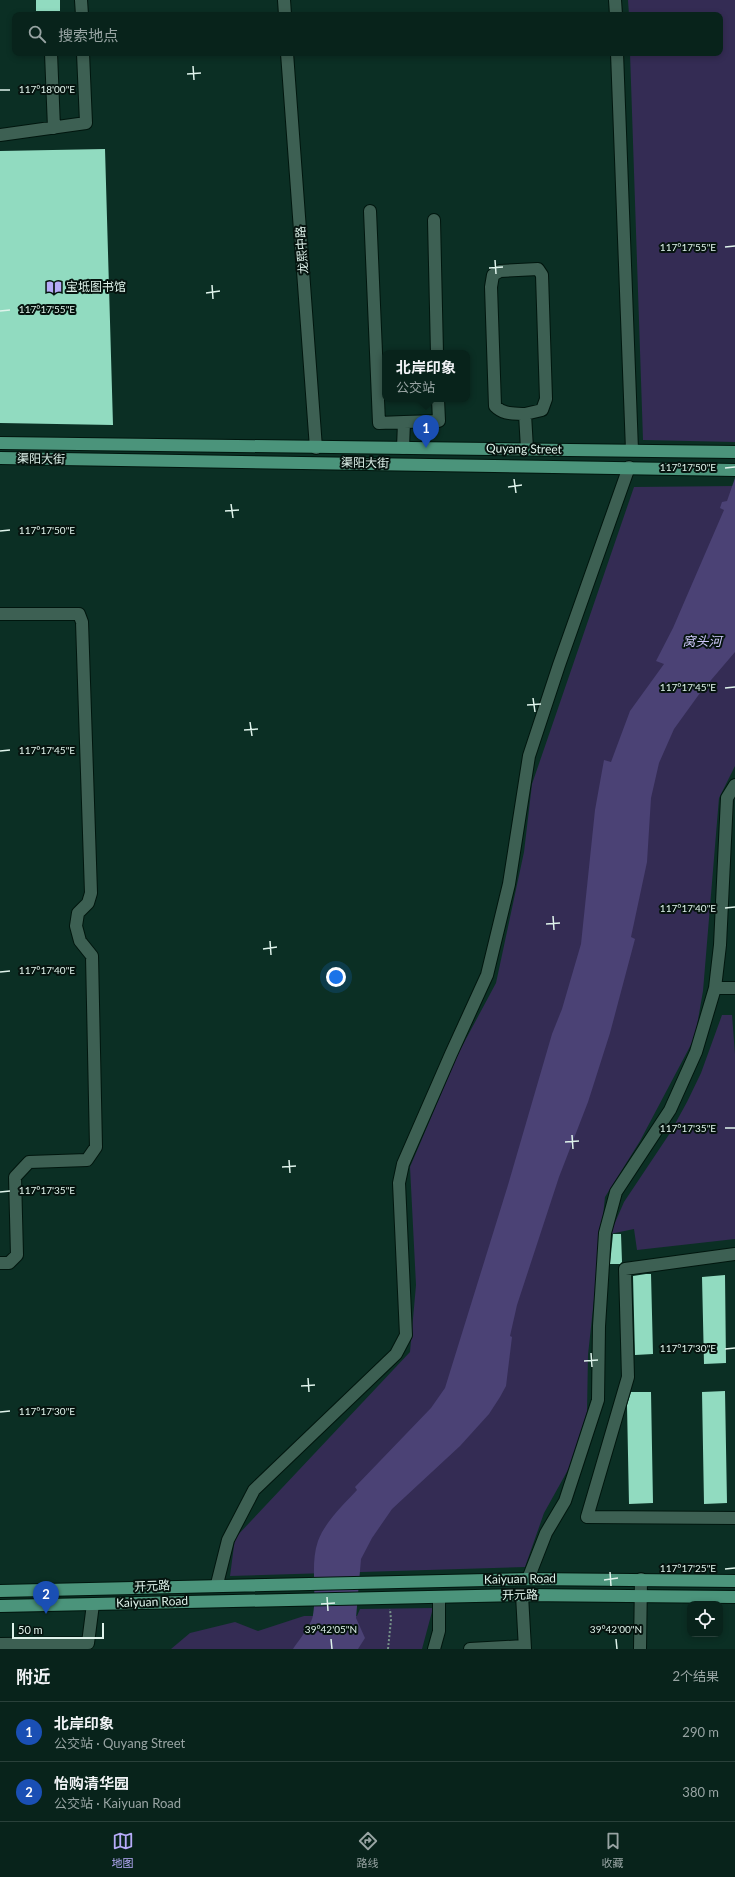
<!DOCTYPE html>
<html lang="zh">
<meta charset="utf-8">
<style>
body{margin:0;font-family:Lato,"Noto Sans SC",sans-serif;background:#112b24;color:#f1f3f6}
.controls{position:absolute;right:12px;bottom:12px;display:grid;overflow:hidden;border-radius:8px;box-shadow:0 2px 6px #0003}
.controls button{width:36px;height:36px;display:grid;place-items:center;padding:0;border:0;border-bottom:1px solid #29403a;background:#08231b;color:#f1f3f6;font:20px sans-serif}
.scale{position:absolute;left:12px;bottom:10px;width:92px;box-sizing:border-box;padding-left:4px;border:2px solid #dff3eb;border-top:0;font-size:11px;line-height:14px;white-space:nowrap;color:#dff3eb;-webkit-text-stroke:3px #06140f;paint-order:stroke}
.you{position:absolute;left:336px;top:977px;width:14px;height:14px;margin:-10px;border:3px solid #fff;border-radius:50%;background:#1a73e8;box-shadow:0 0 0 6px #1a73e833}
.badge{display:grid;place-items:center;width:26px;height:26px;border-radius:50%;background:#b6abf8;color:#fff;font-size:13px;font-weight:700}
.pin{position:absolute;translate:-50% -33px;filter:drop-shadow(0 1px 2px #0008)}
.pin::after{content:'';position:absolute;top:21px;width:14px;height:12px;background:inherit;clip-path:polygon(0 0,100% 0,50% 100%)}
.popup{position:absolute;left:382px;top:350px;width:88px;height:52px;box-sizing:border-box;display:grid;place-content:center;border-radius:8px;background:#08231b;filter:drop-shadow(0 1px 3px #0005);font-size:13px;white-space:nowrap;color:#98a4a3}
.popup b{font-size:15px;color:#f1f3f6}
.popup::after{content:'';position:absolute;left:50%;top:100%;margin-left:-8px;border:8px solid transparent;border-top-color:#08231b}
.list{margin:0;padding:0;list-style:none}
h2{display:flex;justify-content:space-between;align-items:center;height:52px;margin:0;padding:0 16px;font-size:17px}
h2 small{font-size:13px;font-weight:400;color:#98a4a3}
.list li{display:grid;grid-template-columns:26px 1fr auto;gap:12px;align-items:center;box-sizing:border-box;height:60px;padding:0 16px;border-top:1px solid #29403a}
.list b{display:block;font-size:15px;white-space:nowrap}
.list p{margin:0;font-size:13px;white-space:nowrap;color:#98a4a3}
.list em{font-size:13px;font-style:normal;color:#98a4a3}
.icon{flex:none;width:22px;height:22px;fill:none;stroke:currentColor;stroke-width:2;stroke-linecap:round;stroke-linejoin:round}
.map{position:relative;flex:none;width:735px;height:1649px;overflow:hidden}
.search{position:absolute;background:#08231b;box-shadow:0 2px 6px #0003;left:12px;right:12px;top:12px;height:44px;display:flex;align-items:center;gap:10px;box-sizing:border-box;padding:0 14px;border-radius:8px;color:#98a4a3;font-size:15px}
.sheet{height:172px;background:#08231b}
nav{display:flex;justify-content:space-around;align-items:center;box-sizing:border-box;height:56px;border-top:1px solid #29403a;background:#08231b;font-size:11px;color:#98a4a3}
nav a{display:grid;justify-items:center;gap:2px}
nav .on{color:#b6abf8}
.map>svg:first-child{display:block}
.green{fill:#342c54}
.water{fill:#4b4275}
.building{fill:#91dbc0}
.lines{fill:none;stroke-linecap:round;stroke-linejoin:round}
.minor-casing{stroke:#00160e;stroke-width:14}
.major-casing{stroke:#00160e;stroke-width:14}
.path{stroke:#77938a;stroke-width:2;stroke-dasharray:2 2;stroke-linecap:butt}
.minor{stroke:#3d6053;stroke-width:12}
.major{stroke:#4b947b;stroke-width:12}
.ticks{fill:none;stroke:#dff3eb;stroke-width:1.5}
.labels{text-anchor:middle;stroke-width:4;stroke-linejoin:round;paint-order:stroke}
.street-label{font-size:12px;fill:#dff3eb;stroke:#06140f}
.poi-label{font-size:12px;fill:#dff3eb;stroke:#06140f;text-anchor:start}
.water-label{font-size:13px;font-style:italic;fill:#cfc9fb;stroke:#06140f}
.ticks-label{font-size:10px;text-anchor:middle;fill:#dff3eb;stroke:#06140f;stroke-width:4;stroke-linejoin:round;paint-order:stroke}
</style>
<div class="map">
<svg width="735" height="1649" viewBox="0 0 735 1649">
<rect width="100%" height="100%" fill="#0b2f24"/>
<path class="green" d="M628 0H735V442L643 440 630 53H720V15H629Z
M735 486V766L719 798 703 991 695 1037 640 1141 605 1197 588 1355 587 1412 569 1468 544 1513 525 1567 230 1576 235 1538 410 1352 416 1285 410 1167 459 1052 496 983 524 852 532 784 634 487Z
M722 1015H732L735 1054V1239L637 1250 634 1229 610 1234 624 1202 670 1133 687 1102 701 1073Z
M433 1608 422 1649H171L190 1633 235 1622 258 1631 304 1616H357L360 1609Z"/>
<path class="water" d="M735 478V652L700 693 674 729 659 763 651 798 647 862 631 937 635 939 610 1033 588 1102 559 1177 517 1305 510 1336 512 1337 506 1386 500 1397 489 1414 460 1446 392 1509 372 1538 361 1559 356 1618 365 1638 358 1649H293C299 1640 312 1624 313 1615 317 1591 310 1564 318 1541 325 1522 343 1505 357 1490L355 1487 431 1408 445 1388 508 1185 552 1034 562 1009 581 944 595 810 604 760 611 762 630 711 664 664 656 661 673 628 724 510 720 508 722 502 727 501Z"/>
<path class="building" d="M36 0H60V11H36Z
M105 149 113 425 0 423V151Z
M613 1234H621L622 1262 620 1264H610Z
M646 1274H651L653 1354 635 1355 633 1276Z
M725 1275 726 1363 704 1364 702 1277Z
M725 1391 727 1503 704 1504 702 1392Z
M631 1392H651L653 1503 629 1504 627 1405Z"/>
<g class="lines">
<g class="minor-casing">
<path id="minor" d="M81 0 82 15
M284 0 285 15
M615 0 616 15
M51 53 54 128
M287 53 316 448
M617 53 632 450
M0 135 86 123 83 53
M370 211 379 423 404 422 403 448
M434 220 437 353
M525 414C513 413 504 415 495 406L491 287 493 275 500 271 538 269 542 275 546 399 542 410 525 414 527 449
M404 422 439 421 438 399
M0 614H79L82 622 91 893 88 903 78 913 76 926 80 941 92 956 96 1147 87 1160 29 1162 15 1177 17 1255 9 1263H0
M715 988H735
M735 1254 625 1269 628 1377 587 1517 735 1518
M528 1579 546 1533 565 1501 598 1400 599 1326 605 1233 616 1192 670 1110 696 1052 715 988 720 945 727 798 735 785
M217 1584 228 1540 254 1490 396 1354 406 1335 399 1183 403 1164 451 1054 487 975 509 884 529 756 559 665 629 467
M522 1595 525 1649
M0 1644 88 1643 93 1604
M434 1649 439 1631V1597
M470 1649 524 1646
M640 1649 641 1579"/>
</g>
<g class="major-casing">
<path id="major" d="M0 443 735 452
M0 458 735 470
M0 1591 528 1579 735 1581
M0 1606 522 1595 735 1597"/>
</g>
<path class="path" d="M388 1649 391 1620 390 1609"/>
<use href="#minor" class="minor"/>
<use href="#major" class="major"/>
</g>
<path class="ticks" d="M193 66 194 80M187 74 201 73M0 90H10M725 247 735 246M495 260 496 274M489 268 503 267M212 285 213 299M206 293 220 291M0 311 10 310M725 468 735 467M514 479 516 493M508 487 522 485M231 504 233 518M225 511 239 510M0 531 10 530M725 688 735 687M533 698 535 712M527 705 541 704M250 722 252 736M244 730 258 729M0 751 10 750M725 908 735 907M553 916 554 930M546 924 560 923M270 941 271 955M263 949 277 947M0 972 10 971M725 1128H735M572 1135 573 1149M565 1142 579 1141M289 1160 290 1173M282 1167 296 1166M0 1192 10 1191M725 1349 735 1348M591 1353 592 1367M584 1361 598 1360M308 1378 309 1392M301 1386 315 1385M0 1412 10 1411M725 1569 735 1568M610 1572 611 1586M604 1580 618 1578M327 1597 328 1611M321 1604 335 1603M331 1639 332 1649M616 1639 617 1649"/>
<defs>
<g id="library-bare" transform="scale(1.2)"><path d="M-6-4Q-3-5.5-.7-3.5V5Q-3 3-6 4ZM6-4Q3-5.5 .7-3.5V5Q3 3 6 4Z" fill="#b6abf8" stroke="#06140f" stroke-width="2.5" paint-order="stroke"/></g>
</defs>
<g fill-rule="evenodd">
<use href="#library-bare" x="54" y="287"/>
</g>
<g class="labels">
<g class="street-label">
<text transform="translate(302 250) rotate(-94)" y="4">龙熙中路</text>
<text transform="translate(524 449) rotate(1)" y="4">Quyang Street</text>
<text transform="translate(41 459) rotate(1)" y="4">渠阳大街</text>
<text transform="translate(365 463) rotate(1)" y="4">渠阳大街</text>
<text transform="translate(520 1579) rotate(-1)" y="4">Kaiyuan Road</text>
<text transform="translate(152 1586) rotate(-2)" y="4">开元路</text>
<text transform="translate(520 1595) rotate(-1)" y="4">开元路</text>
<text transform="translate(152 1602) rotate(-2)" y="4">Kaiyuan Road</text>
</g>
<g class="poi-label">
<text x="66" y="291">宝坻图书馆</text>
</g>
<g class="water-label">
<text x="702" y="646">窝头河</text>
</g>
</g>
<g class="ticks-label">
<text x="47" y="93">117°18'00"E</text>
<text x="688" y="251">117°17'55"E</text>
<text x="47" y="313">117°17'55"E</text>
<text x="688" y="471">117°17'50"E</text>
<text x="47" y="534">117°17'50"E</text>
<text x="688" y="691">117°17'45"E</text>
<text x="47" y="754">117°17'45"E</text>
<text x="688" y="912">117°17'40"E</text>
<text x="47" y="974">117°17'40"E</text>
<text x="688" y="1132">117°17'35"E</text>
<text x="47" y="1194">117°17'35"E</text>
<text x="688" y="1352">117°17'30"E</text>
<text x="47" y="1415">117°17'30"E</text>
<text x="688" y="1572">117°17'25"E</text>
<text x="331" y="1633">39°42'05"N</text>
<text x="616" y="1633">39°42'00"N</text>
</g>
</svg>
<div class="controls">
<button><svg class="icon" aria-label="locate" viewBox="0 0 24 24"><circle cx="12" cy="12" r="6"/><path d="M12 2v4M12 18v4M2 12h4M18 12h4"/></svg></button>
</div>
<div class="scale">50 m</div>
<div class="you"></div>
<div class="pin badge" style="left:426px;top:448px;background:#1a4fb4">1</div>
<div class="popup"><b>北岸印象</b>公交站</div>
<div class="pin badge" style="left:46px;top:1614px;background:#1a4fb4">2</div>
<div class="search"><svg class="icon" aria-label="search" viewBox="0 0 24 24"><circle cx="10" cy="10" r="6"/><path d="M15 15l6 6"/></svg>搜索地点</div>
</div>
<section class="sheet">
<h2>附近<small>2个结果</small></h2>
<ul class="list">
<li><span class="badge" style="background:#1a4fb4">1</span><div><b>北岸印象</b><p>公交站 · Quyang Street</p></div><em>290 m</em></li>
<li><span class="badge" style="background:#1a4fb4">2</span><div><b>怡购清华园</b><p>公交站 · Kaiyuan Road</p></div><em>380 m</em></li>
</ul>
</section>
<nav>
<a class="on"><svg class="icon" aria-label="map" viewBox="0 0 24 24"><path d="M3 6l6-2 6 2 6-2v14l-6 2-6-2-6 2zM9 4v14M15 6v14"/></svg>地图</a>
<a><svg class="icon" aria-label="directions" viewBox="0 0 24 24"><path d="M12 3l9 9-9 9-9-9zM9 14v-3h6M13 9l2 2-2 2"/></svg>路线</a>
<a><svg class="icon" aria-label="saved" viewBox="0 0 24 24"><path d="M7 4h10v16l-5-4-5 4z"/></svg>收藏</a>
</nav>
